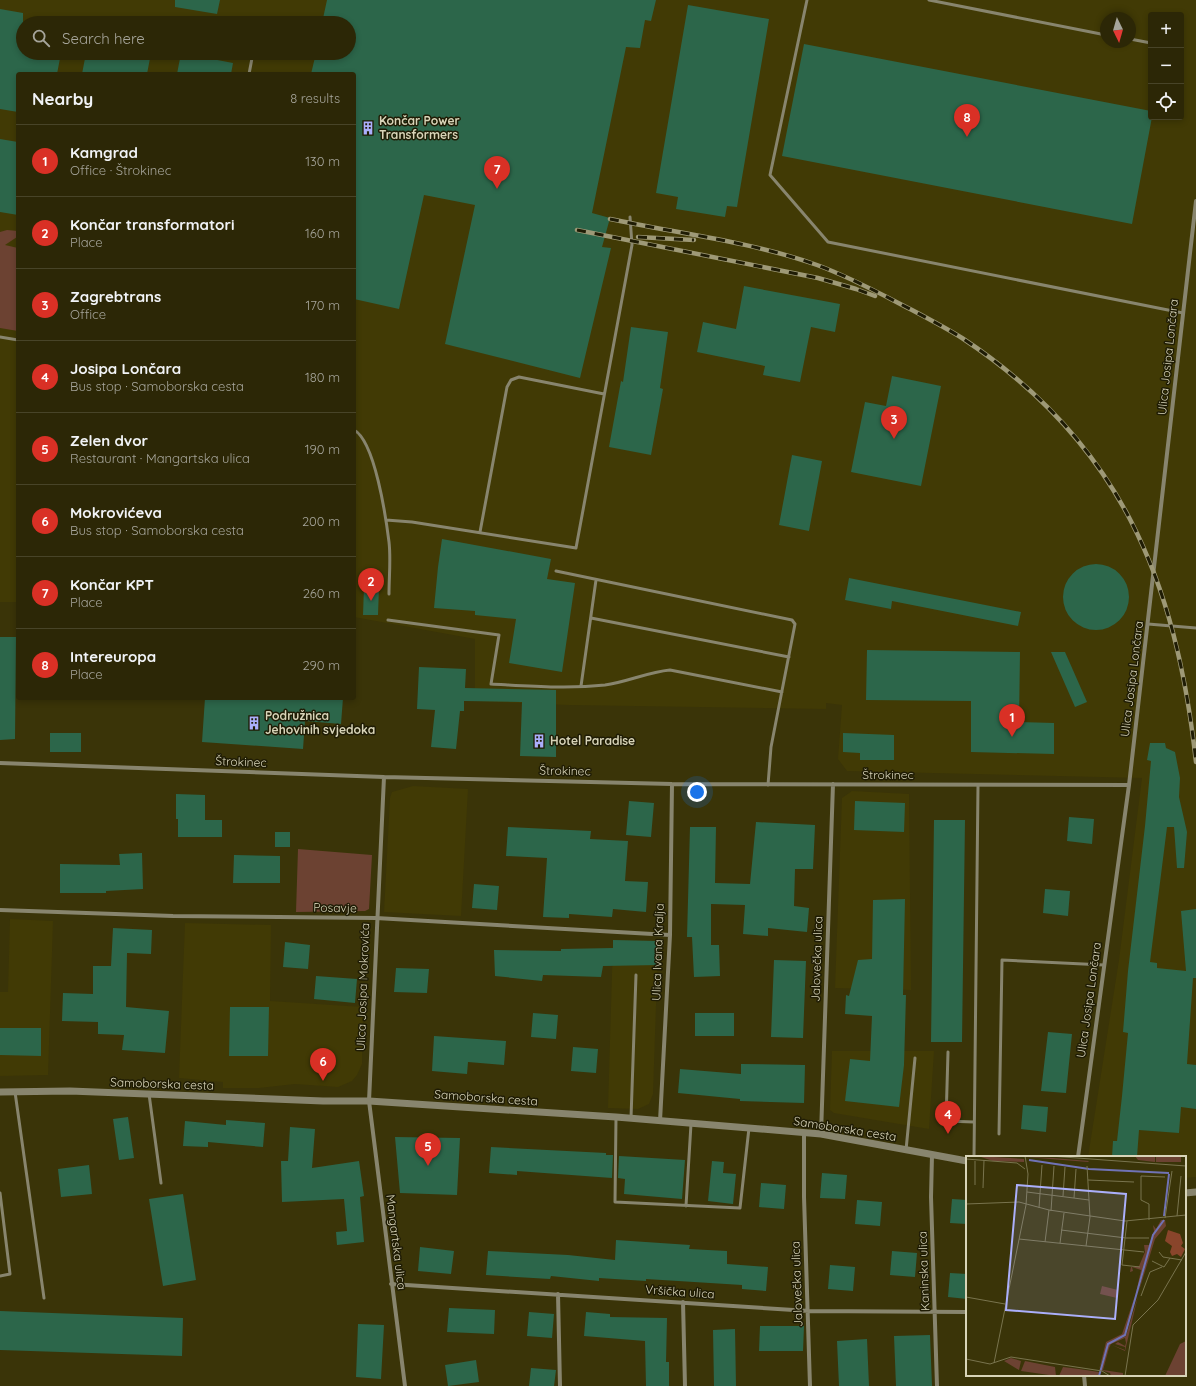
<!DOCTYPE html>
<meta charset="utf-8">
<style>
body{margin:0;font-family:Quicksand,sans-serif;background:#342f10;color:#f1f3f6}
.controls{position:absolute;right:12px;top:12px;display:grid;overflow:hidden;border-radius:4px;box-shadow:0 2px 6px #0003}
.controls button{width:36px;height:36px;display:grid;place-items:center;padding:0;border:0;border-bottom:1px solid #484428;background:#2c2706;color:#f1f3f6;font:20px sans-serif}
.compass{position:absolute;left:1100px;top:12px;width:36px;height:36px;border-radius:50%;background:#2c2706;box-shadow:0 2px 6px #0003;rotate:175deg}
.you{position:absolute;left:697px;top:792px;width:14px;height:14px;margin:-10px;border:3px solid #fff;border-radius:50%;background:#1a73e8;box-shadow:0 0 0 6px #1a73e833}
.badge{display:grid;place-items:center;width:26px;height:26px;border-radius:50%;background:#d93025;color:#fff;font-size:13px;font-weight:700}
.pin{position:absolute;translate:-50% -33px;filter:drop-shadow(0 1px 2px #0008)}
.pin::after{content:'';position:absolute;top:21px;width:14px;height:12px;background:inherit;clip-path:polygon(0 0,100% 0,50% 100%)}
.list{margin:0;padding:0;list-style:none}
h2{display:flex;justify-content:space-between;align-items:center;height:52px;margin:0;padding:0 16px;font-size:17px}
h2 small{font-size:13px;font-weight:400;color:#a6a59b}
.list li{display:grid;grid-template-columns:26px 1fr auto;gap:12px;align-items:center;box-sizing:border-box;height:72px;padding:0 16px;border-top:1px solid #484428}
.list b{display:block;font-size:15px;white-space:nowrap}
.list p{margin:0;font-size:13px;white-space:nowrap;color:#a6a59b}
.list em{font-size:13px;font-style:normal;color:#a6a59b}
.icon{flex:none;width:22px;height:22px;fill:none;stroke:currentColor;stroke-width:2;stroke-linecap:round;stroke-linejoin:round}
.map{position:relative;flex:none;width:1196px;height:1386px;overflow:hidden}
.search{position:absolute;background:#2c2706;box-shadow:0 2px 6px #0003;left:16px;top:16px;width:340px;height:44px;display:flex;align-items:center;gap:10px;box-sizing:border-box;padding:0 14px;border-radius:22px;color:#a6a59b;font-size:15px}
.panel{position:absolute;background:#2c2706;box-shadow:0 2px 6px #0003;left:16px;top:72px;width:340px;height:628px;border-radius:4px}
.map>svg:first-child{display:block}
.built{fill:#413a05;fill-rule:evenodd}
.green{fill:#6c4232}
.building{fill:#2c664a}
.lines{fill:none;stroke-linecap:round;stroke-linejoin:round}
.service{stroke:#88856e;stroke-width:3}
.minor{stroke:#88856e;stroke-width:4}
.tertiary{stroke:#88856e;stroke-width:7}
.rail-casing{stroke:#9e9977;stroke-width:4.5}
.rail{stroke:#1f1c05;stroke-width:3;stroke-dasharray:9;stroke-linecap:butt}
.labels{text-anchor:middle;stroke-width:3;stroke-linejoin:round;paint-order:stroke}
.poi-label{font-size:12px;font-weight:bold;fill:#d8d4b8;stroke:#1f1c05;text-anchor:start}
.street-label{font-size:12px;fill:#d8d4b8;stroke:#1f1c05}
.inset-river{fill:none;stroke:#7073b6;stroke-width:2}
.inset-road{fill:none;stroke:#79744e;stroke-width:1}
.view{fill:#abaffb;fill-opacity:0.15;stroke:#abaffb;stroke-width:2}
.inset-edge{fill:none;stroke:#d8d4b8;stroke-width:2}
</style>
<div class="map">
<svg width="1196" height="1386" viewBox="0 0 1196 1386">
<rect width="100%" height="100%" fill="#3a3408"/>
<path class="built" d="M0 0H1196V1177L1185 1178V1157H1088L1119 960 1142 778 847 771 838 759 842 705 826 703V709L569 705 475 701V639L354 617V74H18V602H0ZM1151 15H1181V117H1151ZM1106 18H1130V42H1106ZM23 23H349V53H23Z
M413 786 468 789 461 916 384 912 390 798 392 792Z
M852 791 909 794 911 990 835 988 842 798Z
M10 919 53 921 48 1075 0 1076V992H8Z
M185 923 271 925 270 1001 363 1007 362 1064 357 1075 352 1081 338 1087 295 1084 259 1088H223V1082L179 1078Z
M613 940 655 941 658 946 653 1094 649 1104 638 1109 608 1108Z
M832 1051H934L929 1129 834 1113 830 1110Z"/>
<path class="green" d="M7 230 18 231 17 237 5 245 18 248V331L0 328V232Z
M298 849 372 855 369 909 365 911 296 912Z"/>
<path class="building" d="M175 0H220L217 14 175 7Z
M327 0H656L651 21 645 20 640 48 626 47 592 213 610 218 602 247 611 248 580 378 445 344 475 205 424 195 399 309 354 299V74H311L316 53H349V23H322Z
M688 5 769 19 737 207 727 206 725 217 676 209 678 197 656 193Z
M0 9 23 13V53H61L57 74H18V112L0 109Z
M804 44 1151 111 1152 117 1132 224 782 156Z
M86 53H151L147 74H82Z
M181 53 233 63 231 74H177Z
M0 139 18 142V215L0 212Z
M744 286 840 304 835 332 811 327 800 382 763 375 765 366 697 352 703 322 736 329Z
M631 327 668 332 660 388 663 389 651 455 609 447 621 381 623 382Z
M892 376 941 386 921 486 851 472 865 402 886 406Z
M792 455 822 461 809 531 779 525Z
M442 539 551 559 547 579 575 583 562 672 509 663 516 619 475 615V611L434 608 438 567Z
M1063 597a33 33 0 1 1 66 0a33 33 0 1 1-66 0Z
M849 578 1021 612 1018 626 892 601 891 609 845 600Z
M364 587H379L378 615H363Z
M0 637H16L15 739 0 740Z
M867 650 1020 652 1019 722 1054 723V754L971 752V701L866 700Z
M1051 652H1065L1087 702 1075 707Z
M419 667 466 669 465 688 556 690V757L520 756 522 702 464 701V711H460L456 749 431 747 435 710 417 709Z
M205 698H271L307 700V698H343L341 724 305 721 303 749 202 742Z
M50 733H81V752H50Z
M843 733 894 735V760H860V753L843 752Z
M1150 743H1165L1166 748 1175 752 1180 778 1179 797 1187 832 1184 868H1177L1174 827H1167L1150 962 1157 963V968L1186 971 1181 911 1196 909V978H1193L1187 1064 1196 1065V1109L1181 1107 1179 1133 1139 1130 1137 1157H1112L1113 1141H1117L1122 1096 1128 1033 1123 1032 1128 971 1145 826 1151 761 1147 760Z
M176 794 205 795V820H222V837H178V819H176Z
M629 801 654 803 651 837 626 835Z
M855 801 905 803 904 832 854 830Z
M1069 817 1094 819 1092 844 1067 841Z
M934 820H965L962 1042H931Z
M756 822 815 825 813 869H795L794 906 809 908 807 932 768 928V936L743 934 745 905 711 904V945H719L720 976 694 977 692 937H687L690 827H716L715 883 750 884Z
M508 827 591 831 590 839 628 841 625 881 648 882 646 912 613 909 612 917 569 914V918L543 917 547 858 506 856Z
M275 832H290V847H275Z
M142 853 143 889 106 891V893H60V864L120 865 119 854Z
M234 855 280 856V883H233Z
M474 884 499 886 497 910 472 908Z
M1045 889 1070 891 1068 916 1043 913Z
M905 899 903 995H906L904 1065 899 1107 845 1101 850 1059 870 1061 872 1016 845 1014 846 995 849 996 858 960 872 959 873 900Z
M113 928 152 930 151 954 127 953 126 1007 169 1011 165 1053 122 1050 124 1035 98 1034V1022L62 1021 63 993 93 994V966H111Z
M613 940 658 941 659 965 603 966 601 977 543 975 542 981 495 976 494 950 561 951V949L613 948Z
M285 942 310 945 308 969 283 967Z
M774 960 806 961 803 1038 771 1037Z
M396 968 429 969 427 993 394 992Z
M316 976 357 979 355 1003 314 999Z
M230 1007H269L268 1056H229Z
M533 1013 558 1015 556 1039 531 1037Z
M695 1013H734V1036H695Z
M0 1028H41V1056L0 1055Z
M1048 1032 1072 1034 1066 1093 1041 1091Z
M434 1036 506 1041 504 1065 468 1062 467 1074 432 1071Z
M573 1047 598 1049 596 1073 571 1071Z
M741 1064 805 1065 804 1103 740 1101V1099L678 1093 680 1069 741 1074Z
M1023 1105 1048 1107 1046 1132 1021 1129Z
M128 1117 134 1158 119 1160 113 1119Z
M226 1120 265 1123 263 1147 208 1142V1147L183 1146 185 1121 226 1125Z
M290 1127 315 1129 312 1168 359 1161 364 1196 360 1197 364 1242 337 1245 336 1232 347 1231 344 1199 282 1202 281 1161H288Z
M395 1137 460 1138 457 1195 400 1193Z
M491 1147 606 1153V1155H613L612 1178 517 1171V1175L489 1173Z
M619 1156 685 1160 682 1199 624 1194 625 1179 618 1178Z
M712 1161 724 1162 723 1173 736 1174 733 1204 708 1201Z
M89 1165 92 1194 61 1197 58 1169Z
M822 1173 847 1175 845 1199 820 1198Z
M761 1183 786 1185 784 1209 759 1207Z
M183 1194 196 1280 163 1286 149 1199Z
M952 1199 967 1200V1224L950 1223Z
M857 1200 882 1202 880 1226 855 1224Z
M616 1240 690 1245 689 1249 727 1251V1264L768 1267 766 1291 742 1289V1285L646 1279V1281L599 1278V1281L551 1276 550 1279 486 1275 488 1251 568 1255 615 1260Z
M420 1247 454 1251 451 1274 418 1271Z
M892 1251 917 1253 915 1277 890 1275Z
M830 1265 855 1267 853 1291 828 1289Z
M950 1273 967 1274V1299L948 1297Z
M449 1308 495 1310 494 1334 447 1332Z
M0 1311 183 1318 182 1356 0 1350Z
M529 1312 554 1314 552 1338 527 1336Z
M586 1312 610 1314V1317L667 1318 666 1362H669V1386H646L645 1341 584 1336Z
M358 1324 384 1325 381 1379 356 1377Z
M760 1326H804L803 1351H759Z
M735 1329 736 1386H714L713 1330Z
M930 1335 932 1386H896L894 1336Z
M867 1339 869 1386H839L837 1341Z
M476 1360 479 1382 448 1386 445 1365Z
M531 1368 556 1370 554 1386H529Z"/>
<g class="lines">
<path class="service" d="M807 0 770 175 828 242 1183 313
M929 0 1106 35
M1130 39 1151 43
M249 74 253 53
M0 337 18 340
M354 430C375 441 386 518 389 542 391 559 389 577 389 594
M386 520 412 522 576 548 632 245 630 217
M480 532 507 387 511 380 519 377 604 394
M556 571 792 620 795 624 771 747 768 785
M591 618 789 657
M388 620 499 635 491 684C529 686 567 689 605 685 627 682 648 672 670 670L782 692
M1148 624 1196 628
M581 686 596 580
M948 1052 946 1121 974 1122
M15 1092 44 1298
M149 1094 161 1183
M616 1118 615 1202 740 1208 749 1128
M631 1118 636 975
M999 1134 1002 960 1104 965
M906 1150 915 1058
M974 1157 978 785
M0 1193 10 1274 0 1276
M686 1206 691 1124"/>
<path class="minor" d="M0 763 384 777 672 784 1129 785
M384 777 369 1101 405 1386
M0 910 173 916 376 918 670 935
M660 1121 670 935 672 784
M804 1133V1197L810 1386
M821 1134 833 784
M932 1155 931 1197 937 1386
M1078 1157 1129 785 1196 201
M391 1284 809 1311 967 1312
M558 1294 560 1386
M683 1302 685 1386
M1084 1375 1085 1386"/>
<path class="tertiary" d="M0 1092 70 1091 323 1101H369L616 1117 821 1134 967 1161
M1185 1193 1196 1192"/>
<g class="rail-casing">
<path id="rail" d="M610 219C676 233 753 242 817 265 850 277 881 294 912 310 929 319 946 328 962 338 1120 442 1176 580 1196 762
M577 230 818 278 856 289 875 296
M638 237 694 240"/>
</g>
<use href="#rail" class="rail"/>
</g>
<defs>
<g id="building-bare" transform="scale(1.08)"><path d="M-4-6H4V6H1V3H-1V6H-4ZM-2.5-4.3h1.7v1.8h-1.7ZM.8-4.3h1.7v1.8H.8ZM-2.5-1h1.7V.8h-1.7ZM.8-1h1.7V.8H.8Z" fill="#abaffb" stroke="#1f1c05" stroke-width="2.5" paint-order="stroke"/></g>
</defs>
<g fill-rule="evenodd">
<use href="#building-bare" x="368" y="128"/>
<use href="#building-bare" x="254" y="723"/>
<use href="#building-bare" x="539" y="741"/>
</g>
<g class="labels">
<g class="poi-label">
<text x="379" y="125">Končar Power<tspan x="379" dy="14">Transformers</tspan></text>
<text x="265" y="720">Podružnica<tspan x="265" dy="14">Jehovinih svjedoka</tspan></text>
<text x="550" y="745">Hotel Paradise</text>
</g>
<g class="street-label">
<text transform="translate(1168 357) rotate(-84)" y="4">Ulica Josipa Lončara</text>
<text transform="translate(1132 679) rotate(-83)" y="4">Ulica Josipa Lončara</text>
<text transform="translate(241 762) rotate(2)" y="4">Štrokinec</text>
<text transform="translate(565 771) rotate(1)" y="4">Štrokinec</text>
<text x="888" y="779">Štrokinec</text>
<text transform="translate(335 908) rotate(1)" y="4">Posavje</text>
<text transform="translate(658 952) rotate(-88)" y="4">Ulica Ivana Kralja</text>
<text transform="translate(817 959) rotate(-88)" y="4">Jalovečka ulica</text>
<text transform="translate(363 987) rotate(-88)" y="4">Ulica Josipa Mokrovića</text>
<text transform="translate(1089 1000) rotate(-82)" y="4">Ulica Josipa Lončara</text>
<text transform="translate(162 1084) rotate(2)" y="4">Samoborska cesta</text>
<text transform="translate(486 1098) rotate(4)" y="4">Samoborska cesta</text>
<text transform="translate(845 1129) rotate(9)" y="4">Samoborska cesta</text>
<text transform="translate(396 1242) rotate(83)" y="4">Mangartska ulica</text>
<text transform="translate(924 1271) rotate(-92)" y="4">Kaninska ulica</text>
<text transform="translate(797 1284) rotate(-92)" y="4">Jalovečka ulica</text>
<text transform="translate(680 1292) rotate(4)" y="4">Vršička ulica</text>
</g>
</g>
<g transform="translate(966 1156)">
<rect width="220" height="220" fill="#3a3408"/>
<path d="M12 0 58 3V6L27 5ZM169 0H189V6L172 4ZM190 0H215V6H190ZM59 1 87 2 123 5 122 6ZM195 64H199L200 70 189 83 172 138 181 102 170 137 175 114 166 111 167 115 164 116 165 111 173 110 179 96 178 89H183L188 75 187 69 190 73ZM136 130 152 134 151 142 134 138ZM169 140 159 180 142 188 133 214 140 186 156 178ZM172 140 159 195 146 189 159 194V191L149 188 152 186 159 190 160 187 154 186 160 187 159 182 145 188 143 192 137 214 157 217V220H145L144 217 135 214 142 188 160 180ZM220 185V220H199L214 188ZM45 202 55 205 53 214 38 205ZM59 205 89 211 90 220 55 215ZM97 211 113 213 133 216 132 220H93Z" fill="#6c4232"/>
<path d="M202 74 214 78 217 87 215 90 219 93 215 101 211 98 206 100 204 96 206 90 199 85Z" fill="#89452b"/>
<path class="inset-river" d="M63 4 123 13 203 17M198 60 203 18M133 220 142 188 159 179 187 79 198 64"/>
<path class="inset-road" d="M84 0 220 10M0 3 51 7 59 13M122 24 168 26M9 29V5M17 32 18 4M61 36 123 44M97 40 99 11M108 42 110 13M0 48 53 46 83 54 159 65 220 59M73 52 76 9M85 55 88 10M211 60 215 20M199 62 206 15M183 64V48L175 44V20L199 21M161 65 156 109 174 111M95 74 160 82H183M53 83 178 96M79 86 83 54M94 87 98 57M120 90 124 61 121 10M193 96 197 101 216 104M186 105 198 111 204 102M175 140 184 116 196 111M0 141 39 148M0 203 24 208 45 201 136 215 144 220M28 207 60 49 62 18 59 0M159 220 167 169 192 144 220 96"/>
<path class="view" d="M51 29 160 38 149 163 40 154Z"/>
<rect width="220" height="220" class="inset-edge"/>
</g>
</svg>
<div class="controls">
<button>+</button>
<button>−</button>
<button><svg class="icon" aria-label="locate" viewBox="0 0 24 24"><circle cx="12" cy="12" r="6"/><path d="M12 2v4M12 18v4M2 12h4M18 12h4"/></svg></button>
</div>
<svg class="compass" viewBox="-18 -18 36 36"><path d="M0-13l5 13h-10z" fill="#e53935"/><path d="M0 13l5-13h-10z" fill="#a6a59b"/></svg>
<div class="you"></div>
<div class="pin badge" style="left:1012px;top:737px">1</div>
<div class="pin badge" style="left:371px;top:601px">2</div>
<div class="pin badge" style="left:894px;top:439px">3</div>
<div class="pin badge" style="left:948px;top:1134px">4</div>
<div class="pin badge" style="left:428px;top:1166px">5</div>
<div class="pin badge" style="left:323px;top:1081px">6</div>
<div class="pin badge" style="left:497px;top:189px">7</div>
<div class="pin badge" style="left:967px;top:137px">8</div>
<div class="search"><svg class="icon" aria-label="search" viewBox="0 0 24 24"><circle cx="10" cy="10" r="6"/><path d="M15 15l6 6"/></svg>Search here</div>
<section class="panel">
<h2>Nearby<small>8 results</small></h2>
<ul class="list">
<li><span class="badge">1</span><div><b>Kamgrad</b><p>Office · Štrokinec</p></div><em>130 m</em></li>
<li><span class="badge">2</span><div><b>Končar transformatori</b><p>Place</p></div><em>160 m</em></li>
<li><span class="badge">3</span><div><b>Zagrebtrans</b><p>Office</p></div><em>170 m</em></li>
<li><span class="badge">4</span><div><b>Josipa Lončara</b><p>Bus stop · Samoborska cesta</p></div><em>180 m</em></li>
<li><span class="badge">5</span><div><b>Zelen dvor</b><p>Restaurant · Mangartska ulica</p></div><em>190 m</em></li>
<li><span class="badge">6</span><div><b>Mokrovićeva</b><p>Bus stop · Samoborska cesta</p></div><em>200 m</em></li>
<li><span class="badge">7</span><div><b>Končar KPT</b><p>Place</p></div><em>260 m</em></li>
<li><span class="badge">8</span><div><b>Intereuropa</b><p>Place</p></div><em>290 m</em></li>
</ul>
</section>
</div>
